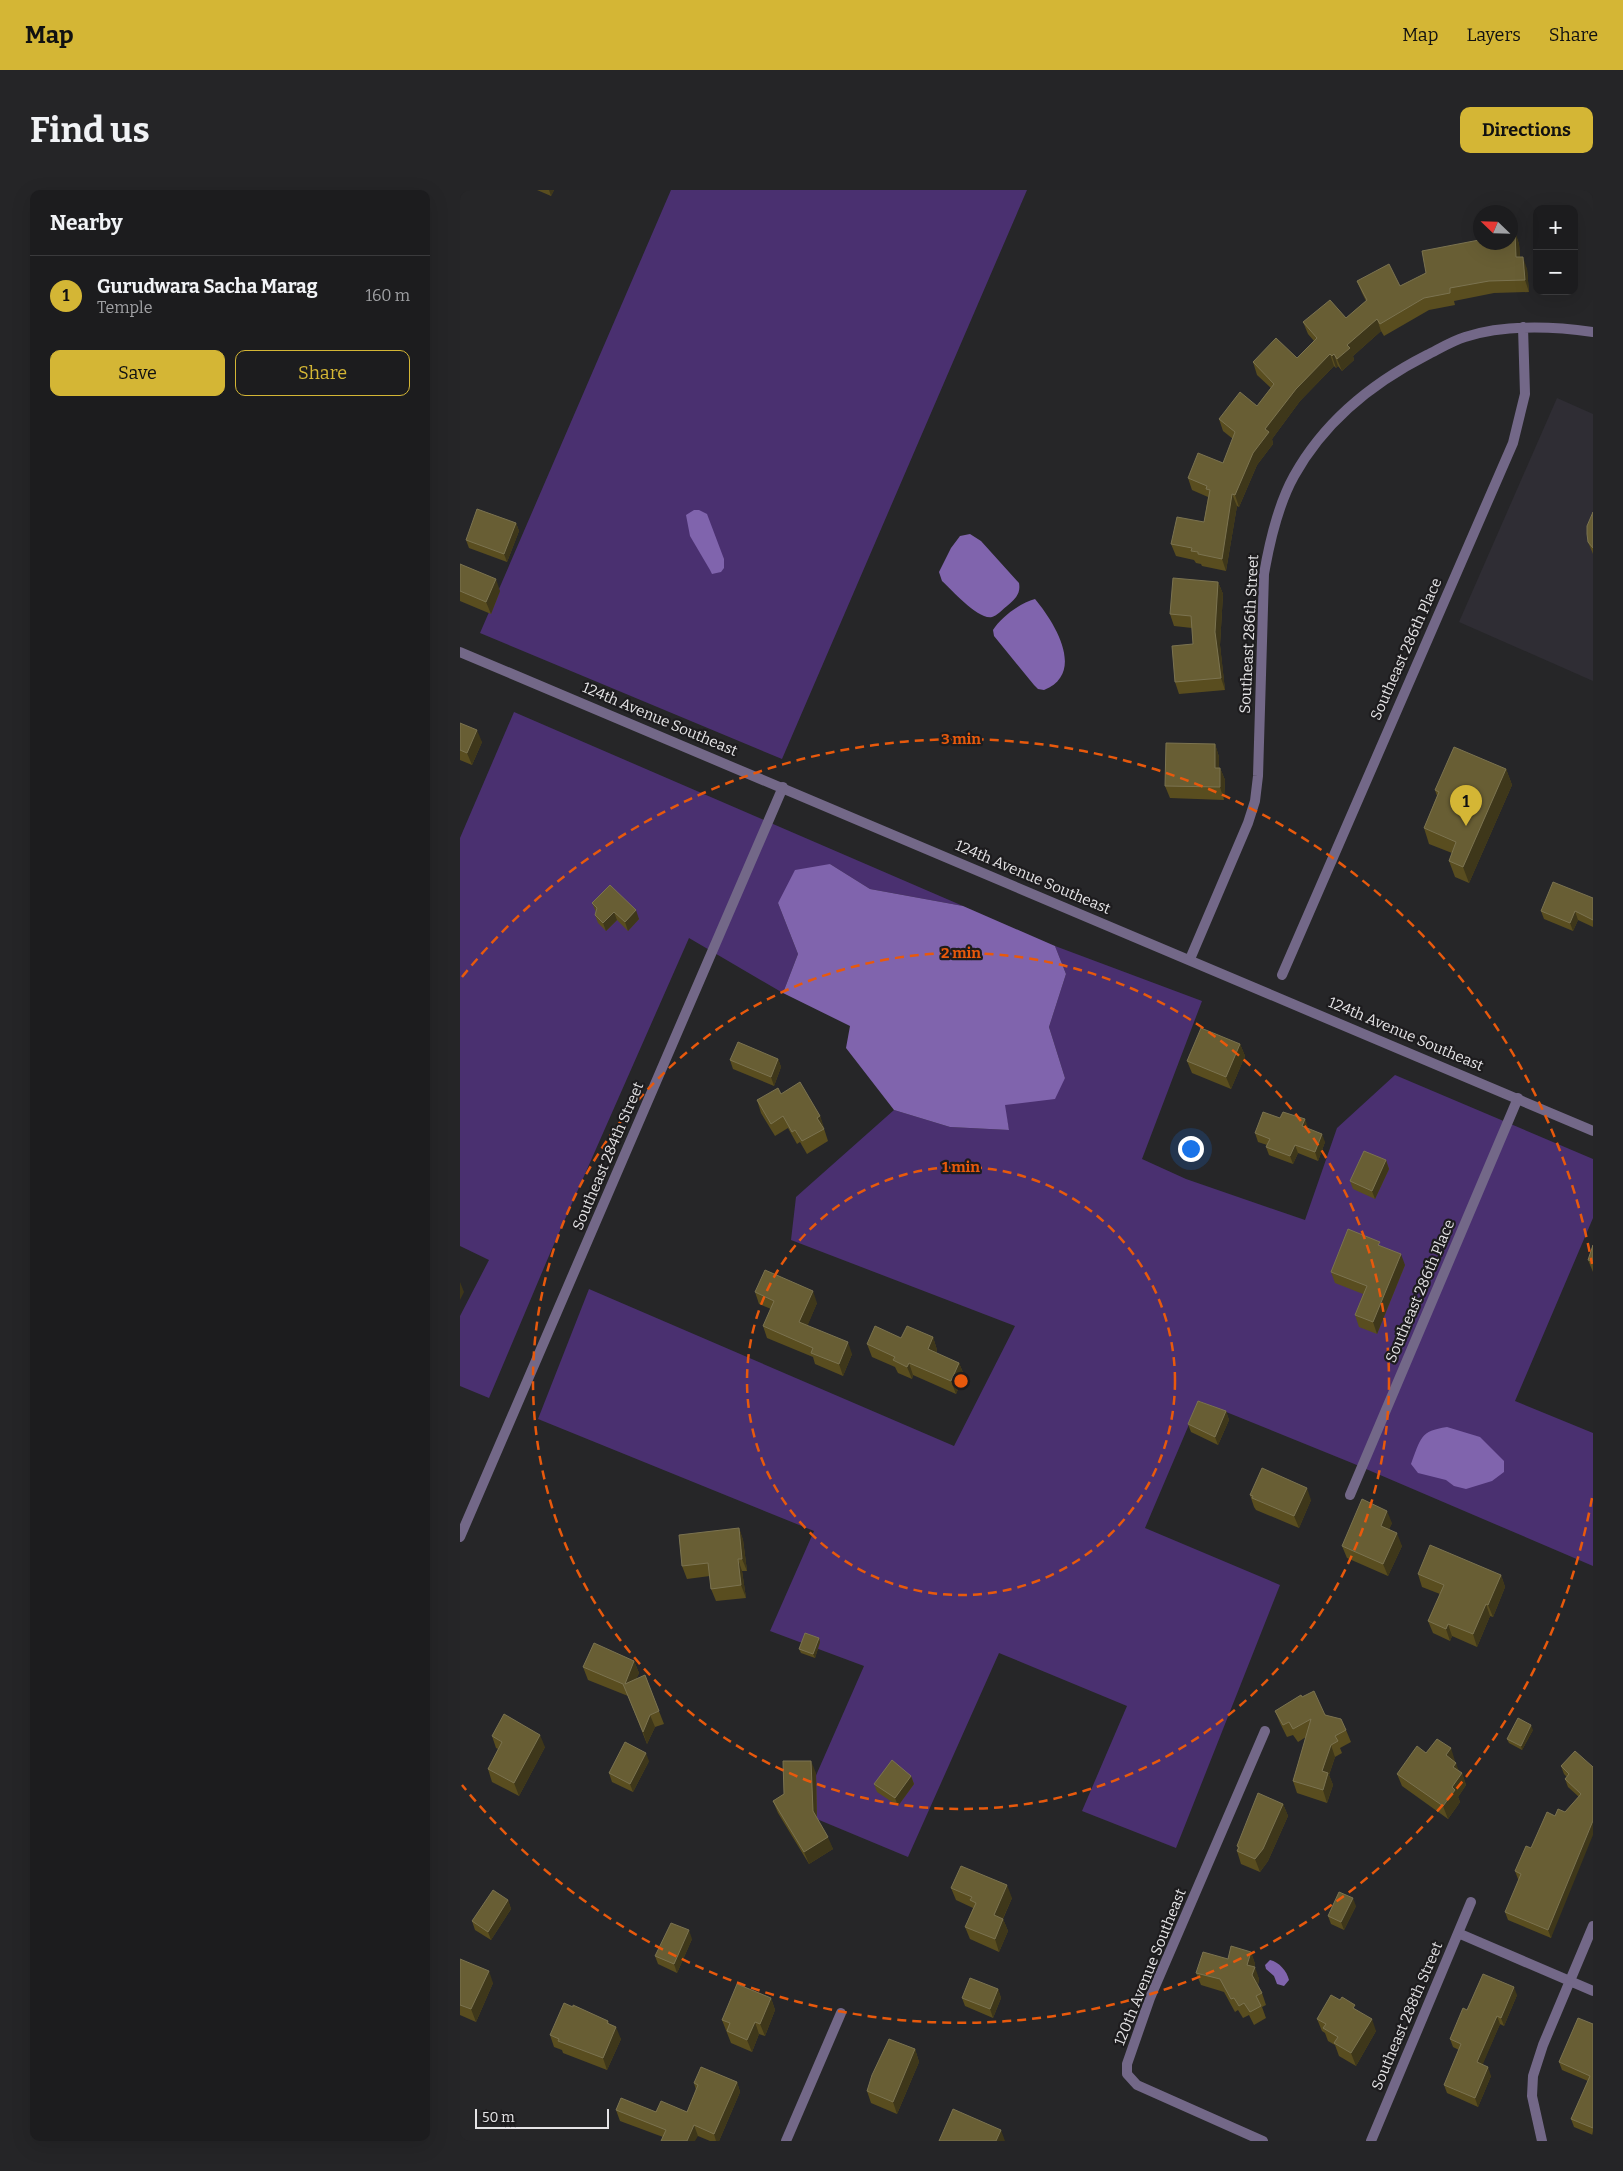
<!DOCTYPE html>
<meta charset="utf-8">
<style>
body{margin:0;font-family:Bitter,serif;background:#252527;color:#f1f3f6}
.controls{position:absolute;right:15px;top:15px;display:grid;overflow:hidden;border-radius:10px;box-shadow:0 5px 20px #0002}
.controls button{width:45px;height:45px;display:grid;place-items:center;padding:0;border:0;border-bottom:1px solid #3a3a3c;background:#1c1c1e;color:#f1f3f6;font:25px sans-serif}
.compass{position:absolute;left:1013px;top:15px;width:45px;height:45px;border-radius:50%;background:#1c1c1e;box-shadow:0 5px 20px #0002;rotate:293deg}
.scale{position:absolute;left:15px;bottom:12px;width:134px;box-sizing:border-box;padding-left:5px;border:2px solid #e5e4e6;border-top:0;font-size:14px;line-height:18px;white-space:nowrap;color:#e5e4e6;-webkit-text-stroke:4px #1d1c1e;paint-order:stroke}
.you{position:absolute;left:730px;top:958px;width:18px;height:18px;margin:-12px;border:4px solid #fff;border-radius:50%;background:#1a73e8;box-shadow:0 0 0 8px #1a73e833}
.badge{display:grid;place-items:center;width:32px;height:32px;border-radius:50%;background:#d4b635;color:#111;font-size:16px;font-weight:700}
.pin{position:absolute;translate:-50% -41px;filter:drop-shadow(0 1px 2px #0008)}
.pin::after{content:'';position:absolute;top:26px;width:18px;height:15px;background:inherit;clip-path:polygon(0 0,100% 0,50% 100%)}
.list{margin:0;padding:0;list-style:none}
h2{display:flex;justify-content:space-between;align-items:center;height:65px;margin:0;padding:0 20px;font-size:21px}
h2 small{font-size:16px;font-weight:400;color:#a0a1a4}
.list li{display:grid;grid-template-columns:32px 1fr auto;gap:15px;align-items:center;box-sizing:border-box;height:80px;padding:0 20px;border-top:1px solid #3a3a3c}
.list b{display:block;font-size:19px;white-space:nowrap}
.list p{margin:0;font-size:16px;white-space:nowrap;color:#a0a1a4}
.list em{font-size:16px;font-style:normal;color:#a0a1a4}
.actions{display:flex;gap:10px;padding:15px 20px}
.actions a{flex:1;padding:11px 0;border:1px solid #d4b635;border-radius:10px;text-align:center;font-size:18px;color:#d4b635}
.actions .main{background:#d4b635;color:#111}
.map{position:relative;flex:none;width:1133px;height:1951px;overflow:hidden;border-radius:10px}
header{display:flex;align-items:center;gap:30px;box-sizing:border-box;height:70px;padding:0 25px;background:#d4b635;color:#111}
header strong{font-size:24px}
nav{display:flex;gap:28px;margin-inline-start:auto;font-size:18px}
.intro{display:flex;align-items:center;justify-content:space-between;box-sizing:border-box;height:120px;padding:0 30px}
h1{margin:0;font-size:35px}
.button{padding:12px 22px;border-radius:10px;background:#d4b635;color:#111;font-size:18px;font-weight:700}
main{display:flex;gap:30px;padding:0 30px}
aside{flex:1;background:#1c1c1e;border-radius:10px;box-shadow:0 5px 20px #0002}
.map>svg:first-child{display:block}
.built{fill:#2f2d34}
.green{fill:#4a3070}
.water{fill:#8064ad}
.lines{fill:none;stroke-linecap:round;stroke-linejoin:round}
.minor{stroke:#736888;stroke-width:10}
.tertiary{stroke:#736888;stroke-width:10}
.wall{fill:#594d1f}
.shaded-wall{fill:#3e371a}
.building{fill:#685e34;stroke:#7b7350}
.ring{fill:none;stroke:#e8590c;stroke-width:2.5;stroke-dasharray:9 6}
.labels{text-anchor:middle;stroke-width:4.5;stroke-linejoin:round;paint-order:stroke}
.street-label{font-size:15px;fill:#e5e4e6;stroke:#1d1c1e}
.centre{fill:#e8590c;stroke:#1d1c1e;stroke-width:2.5}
.ring-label{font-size:15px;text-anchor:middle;font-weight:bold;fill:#e8590c;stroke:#1d1c1e;stroke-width:4.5;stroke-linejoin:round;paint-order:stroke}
</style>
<header>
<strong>Map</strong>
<nav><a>Map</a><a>Layers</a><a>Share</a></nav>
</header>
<div class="intro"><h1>Find us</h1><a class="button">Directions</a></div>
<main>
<aside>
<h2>Nearby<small></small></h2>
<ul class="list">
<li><span class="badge">1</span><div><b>Gurudwara Sacha Marag</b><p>Temple</p></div><em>160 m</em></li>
</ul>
<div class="actions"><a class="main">Save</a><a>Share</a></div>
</aside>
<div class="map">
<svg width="1133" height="1951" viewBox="0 0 1133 1951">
<rect width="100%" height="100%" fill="#262628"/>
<path class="built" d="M1097 208 1133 224V491L999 432Z"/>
<path class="green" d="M211 0H567L322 569 20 443Z
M54 522 503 716 410 699 370 674 318 713 338 764 323 803 229 748 91 1061 29 1208 0 1196V1126L29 1070 0 1056V648Z
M595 756 742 811 682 969 726 989 845 1030 877 938 935 885 1133 969V1028L1055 1211 1133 1243V1376L892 1273 739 1211 685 1338 820 1395 716 1658 622 1621 667 1516 539 1463 448 1667 340 1622 404 1476 310 1441 354 1341 78 1229 129 1099 494 1256 555 1136 331 1050 336 1007 434 920 490 937 549 940 544 915 605 888 589 837 606 784Z"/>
<path class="water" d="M234 320H239L247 324 264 369V378L261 382 252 384 250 380 230 346 226 325Z
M510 344 521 351 559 393C561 404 555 409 547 416 543 419 537 426 532 427 518 430 492 400 482 391L479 382 491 358 500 346Z
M575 409C595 433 626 483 584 500L578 499 574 495 534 446 533 440C541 427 560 413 575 409Z
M370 674 410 699 503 716 595 756 606 784 589 837 605 888 595 909 545 915 549 940 490 937 434 920 386 858 390 836 323 803 338 764 318 713 335 680Z
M987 1237 1020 1247 1044 1271V1282L1032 1291 1006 1299 994 1296 986 1290 958 1283 951 1274C961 1248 960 1241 987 1237Z
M810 1770C819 1772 827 1781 829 1790L824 1796 817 1794 814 1786 806 1779 805 1775Z"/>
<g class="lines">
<path class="minor" d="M730 769 788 633 795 611 798 586 804 384C809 355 819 313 834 286 864 232 912 193 967 165 979 159 992 151 1005 147 1046 134 1091 136 1133 142
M822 785 1053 253 1065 204 1063 137
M890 1305 1058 908
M0 1347 323 597
M998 1743 1133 1801
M326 1951 381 1823
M803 1951 677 1895 667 1884V1874L690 1808 805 1541
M911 1951 1011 1712
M1082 1951 1072 1906 1073 1886 1083 1855 1133 1736"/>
<path class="tertiary" d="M0 462 1133 941"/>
</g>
<path class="wall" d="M77 0H94L91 6Z
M1055 42 1059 54 1060 67 1067 79 1069 102 1034 103 994 111 995 115 969 120 924 146 921 141 893 166 894 170 882 181 878 176 876 178 874 176 840 211 812 249 813 254 797 275 779 317 777 316 766 381 742 376 741 374 736 373 734 370 716 366 711 354 744 332 748 307 732 300 728 288 763 273 773 249 763 241 759 229 797 216 811 198 797 185 793 172 837 168 854 151 848 144 843 132 886 128 906 111 902 103 897 91 940 96 966 83 1019 50Z
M1133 322V364L1128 352Z
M56 333 59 341 47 372 9 358 6 350Z
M0 374 40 401 31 424 0 411Z
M758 392 763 404 760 455 765 500 719 504 715 492 733 454 732 438 714 436 710 424Z
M0 533 22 552 12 575 0 570Z
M755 554 759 567V578H760L765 590 764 610 710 608 705 596Z
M1046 579 1052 595 1009 693 995 687 989 671 992 663 969 654 964 638 977 606 975 600Z
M1133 708V737L1118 730 1113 741 1084 729 1081 721Z
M132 713 179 729 168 741 157 730 146 741 138 733 135 725 136 722Z
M780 854 785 866 771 899 732 883 727 871Z
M318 869 321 877 314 896 273 879 270 870Z
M321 904 360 926 368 951 347 964 340 952 337 954 328 938 315 946 301 923 297 910Z
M820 928 848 937 847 938 865 952 858 971 838 963 833 974 809 965 806 957 807 955 798 952 795 943Z
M926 970 929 979 915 1009 893 999 890 991Z
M1133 1055V1082L1128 1070Z
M921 1056 945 1075 917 1144 899 1137 895 1125 903 1104 875 1093 871 1082Z
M295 1102 357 1113 347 1136 392 1164 383 1186 355 1174 353 1167 307 1148 303 1136 311 1119 299 1114Z
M473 1147 477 1160 476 1163 499 1173 504 1185 496 1204 453 1185 452 1189 438 1183 435 1177 412 1167 407 1154 441 1148Z
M766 1221 769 1230 758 1255 731 1242 728 1234Z
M790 1305 851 1310 839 1338 796 1320 794 1317Z
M932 1333 929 1339 942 1356 928 1386 887 1368 882 1356Z
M279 1338 283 1350 287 1381H282L286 1408 256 1411 251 1399 250 1386 227 1389 222 1376Z
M958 1384 1041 1385 1045 1397 1033 1427 1030 1426 1017 1457 992 1446 990 1451 973 1443 968 1431 980 1404 962 1397Z
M359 1448 360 1452 355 1468 341 1463 339 1459Z
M174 1471 179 1483 176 1489 185 1485 204 1534 195 1537 187 1554 168 1506 128 1490 123 1477Z
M842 1507 886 1540 891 1552 880 1558 882 1563 875 1567 869 1585 873 1595 867 1613 837 1603 833 1591 846 1547 838 1552 833 1545 827 1547 820 1533 815 1521Z
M1073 1540 1062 1560 1049 1553 1047 1549Z
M32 1546 85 1557 59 1606 32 1592 28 1579 38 1559 36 1558Z
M966 1563 995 1571 994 1572 999 1581 1002 1583 1006 1595 998 1607 1000 1612 988 1629 942 1596 937 1584Z
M189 1571 173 1602 152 1592 149 1583Z
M1101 1576 1133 1577 1091 1748 1048 1730 1045 1722 1059 1690 1058 1689 1055 1681 1071 1658 1095 1626 1105 1622 1119 1607 1108 1597 1105 1589 1107 1587 1104 1584Z
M356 1583 357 1628 373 1659 349 1674 318 1623 313 1611Z
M451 1586 454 1594 438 1616 417 1602 414 1594Z
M823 1614 828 1626 808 1671 800 1682 781 1674 777 1661 778 1659 777 1656Z
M491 1698 552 1708 543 1729 548 1741 539 1762 510 1749 505 1737 513 1718 496 1710Z
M48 1710 51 1719 31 1750 15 1740 12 1731Z
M896 1716 884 1740 871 1734 868 1726Z
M232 1749 217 1783 198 1774 195 1766Z
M791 1762 795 1774 794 1777 799 1789 798 1795 802 1803 806 1815 802 1817 806 1828 794 1835 789 1825 783 1828 778 1820 775 1822 764 1802 741 1795 736 1783 768 1769Z
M0 1769 33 1793 16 1832 0 1825Z
M538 1799 541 1808 533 1828 505 1816 502 1808Z
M1057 1805 1044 1836 1040 1834 1022 1875 1031 1886 1018 1917 987 1903 984 1895 999 1860 993 1857 990 1849 1007 1820Z
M311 1808 315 1820 305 1846 299 1844 292 1862 271 1853 262 1830Z
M897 1820 916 1841 896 1876 879 1866 875 1855 868 1851 865 1843 862 1841 857 1829Z
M148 1831 149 1834 161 1849 147 1880 103 1863 102 1860 94 1857 90 1845Z
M1133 1834V1945L1114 1937 1111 1929 1128 1891 1102 1880 1099 1872Z
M455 1859 459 1872 437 1924 411 1913 407 1901Z
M277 1892 280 1902 259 1951H250L238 1946 203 1947 160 1931 156 1920 227 1922 236 1900 234 1893Z"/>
<path class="shaded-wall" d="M89 0H94L91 6Z
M1055 42 1059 54 1061 79 1056 67Z
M1063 67 1067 79 1069 102 1065 90Z
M917 129 921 141 893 166 894 170 882 181 877 169 887 155Z
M870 164 874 176 840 211 812 249 813 254 797 275 779 317 775 305 793 263 805 239 836 199Z
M874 164 878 176 876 178 872 166Z
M772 304 777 316 766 381 762 369Z
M56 333 59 341 47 372 44 364Z
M36 389 40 401 31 424 26 412Z
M758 392 763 404 760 455 765 500 761 488 755 442Z
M17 540 22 552 12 575 7 563Z
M755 554 759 567V590L755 578Z
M760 578 765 590 764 610 760 597Z
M1046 579 1052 595 1009 693 1003 677Z
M176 720 179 729 168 741 165 732Z
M1115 721 1118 730 1113 741 1110 733Z
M154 722 157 730 146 741 143 733Z
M780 854 785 866 771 899 766 887Z
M318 869 321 877 314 896 311 887Z
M360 926 364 938 362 940 357 928Z
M845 929 848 937 845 945 842 936Z
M862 944 865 952 858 971 855 962Z
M835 955 838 963 833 974 830 966Z
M926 970 929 979 915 1009 912 1001Z
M941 1064 945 1075 917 1144 913 1132Z
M0 1092 4 1102 0 1110Z
M353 1101 357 1113 344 1144 339 1132Z
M473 1147 477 1160 472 1171 468 1159Z
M388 1152 392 1164 383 1186 379 1174Z
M449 1173 453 1185 452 1189 447 1177Z
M499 1173 504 1185 496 1204 491 1191Z
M766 1221 769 1230 758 1255 755 1247Z
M847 1298 851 1310 839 1338 834 1326Z
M927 1321 932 1333 925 1348 921 1336Z
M279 1338 283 1350 287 1381 282 1369Z
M937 1343 942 1356 928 1386 923 1374Z
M278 1369 282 1381 286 1408 281 1395Z
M1041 1385 1045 1397 1033 1427 1028 1415Z
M1026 1414 1030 1426 1017 1457 1013 1444Z
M988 1434 992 1446 990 1451 986 1439Z
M359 1448 360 1452 355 1468 353 1464Z
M174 1471 179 1483 169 1506 165 1494Z
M190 1525 195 1537 187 1554 183 1542Z
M1071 1535 1073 1540 1062 1560 1061 1556Z
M80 1545 85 1557 59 1606 54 1593Z
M871 1555 875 1567 869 1585 873 1595 867 1613 863 1600 862 1581Z
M991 1558 995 1571 990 1578 986 1565Z
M186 1563 189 1571 173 1602 170 1594Z
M351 1571 356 1583 357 1633 353 1621Z
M996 1573 1000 1585 1002 1583 1006 1595 998 1607 1000 1612 988 1629 983 1616 992 1597 993 1577Z
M451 1586 454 1594 438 1616 435 1608Z
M823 1614 828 1626 808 1671 800 1682 795 1669Z
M1133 1631V1645L1091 1748 1088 1740 1132 1633Z
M368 1647 373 1659 349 1674 344 1662Z
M547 1695 552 1708 539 1737 534 1725Z
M893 1708 896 1716 884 1740 881 1732Z
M48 1710 51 1719 31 1750 28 1742Z
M543 1729 548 1741 539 1762 535 1749Z
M229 1740 232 1749 217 1783 214 1774Z
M791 1762 795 1774 791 1787 787 1775Z
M795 1777 799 1789 797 1798 792 1785Z
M29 1781 33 1793 16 1832 11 1819Z
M1054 1797 1057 1805 1044 1836 1041 1828Z
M538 1799 541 1808 533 1828 530 1819Z
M311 1808 315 1820 305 1846 300 1834Z
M1037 1826 1040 1834 1020 1881 1017 1872Z
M912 1829 916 1841 896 1876 891 1863Z
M295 1832 299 1844 292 1862 287 1850Z
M156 1837 161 1849 147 1880 143 1868Z
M455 1859 459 1872 437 1924 433 1912Z
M1028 1877 1031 1886 1018 1917 1015 1908Z
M277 1892 280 1902 259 1951H256L254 1944Z
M234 1935 238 1946 235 1951H227Z
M541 1940 545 1951H536Z"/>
<path class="building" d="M1050 42H1055L1056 67H1063L1065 90 1029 91 990 98V103L964 108 920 134 917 129 887 155 890 158 877 169 874 164 872 166 870 164 836 199 805 239 809 242 793 263 775 305 772 304 762 369 738 364V362L731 361 732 358 711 354 717 327 744 332 750 300 746 299 747 296 728 288 738 263 763 273 775 242 759 229 780 202 797 216 814 194 793 172 816 148 837 168 857 148 843 132 870 110 886 128 907 110 897 91 929 74 940 96 966 83 962 61 1019 50V44H1020V52H1050Z
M17 319 56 333 44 364 6 350Z
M1133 322V358L1128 352 1127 344V336Z
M0 374 36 389 26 412 0 401Z
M713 388 758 392 755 442 761 488 715 492 712 456 733 454 731 426 710 424Z
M0 533 17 540 7 563 0 560Z
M706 553 755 554V578H760V597L705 596Z
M994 557 1046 579 1003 677 989 671 996 652 964 638 979 602 975 600Z
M1093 692 1133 708V730L1115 721 1110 733 1081 721Z
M150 695 176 720 165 732 154 722 143 733 135 725 137 718 132 713Z
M741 838 780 854 766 887 727 871Z
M278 852 318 869 311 887 270 870Z
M340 892 360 926 357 928 364 939 342 951 335 940 332 942 323 926 311 934 297 910 318 898 321 904Z
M803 922 820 928 823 922 845 929 842 936 862 944 855 962 835 955 830 966 806 957 810 949 795 943Z
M904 961 926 970 912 1001 890 991Z
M888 1039 920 1052 918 1055 941 1064 913 1132 895 1125 907 1096 871 1082Z
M1133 1055V1071L1128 1070Z
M305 1080 353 1101 339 1132 388 1152 379 1174 351 1163 353 1158 303 1136 314 1111 295 1102Z
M415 1136 441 1148 447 1136 473 1147 468 1159 499 1173 491 1191 449 1173 447 1177 433 1170 435 1167 407 1154Z
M738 1211 766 1221 755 1247 728 1234Z
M802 1278 847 1298 834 1326 792 1308 793 1306 790 1305Z
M902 1309 927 1321 921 1336 937 1343 923 1374 882 1356Z
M279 1338 282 1369H278L281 1395 251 1399 248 1373 222 1376 219 1345Z
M970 1355 1041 1385 1028 1415 1026 1414 1013 1444 988 1434 986 1439 968 1431 984 1395 958 1384Z
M345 1443 359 1448 353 1464 339 1459Z
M134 1453 174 1471 165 1494 185 1485 199 1521 190 1525 183 1542 163 1494 123 1477Z
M854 1501 865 1525 881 1529 886 1540 875 1546 878 1551 871 1555 862 1581 868 1583 863 1600 833 1591 851 1529 833 1539 829 1532 823 1535 815 1521 841 1505 842 1507Z
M44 1524 80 1545 54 1593 28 1579 42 1552 32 1546Z
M1058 1528 1071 1535 1061 1556 1047 1549Z
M977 1549 991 1558 986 1565 996 1573 993 1577 1002 1583 992 1597 995 1600 983 1616 937 1584 957 1556 966 1563Z
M165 1552 186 1563 170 1594 149 1583Z
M1115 1561 1133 1577V1631L1132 1633 1088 1740 1045 1722 1061 1684 1055 1681 1066 1656 1071 1658 1087 1622 1095 1626 1098 1619 1105 1622 1121 1604 1105 1589 1109 1584 1101 1576Z
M432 1570 451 1586 435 1608 414 1594Z
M323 1571H351L353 1621 368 1647 344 1662 313 1611 324 1604Z
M798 1603 823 1614 803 1659 795 1669 777 1661 779 1657 777 1656Z
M501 1676 547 1695 534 1725 543 1729 535 1749 505 1737 516 1713 510 1710 512 1707 491 1698Z
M33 1700 48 1710 28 1742 12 1731Z
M879 1702 893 1708 881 1732 868 1726Z
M211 1733 229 1740 214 1774 195 1766Z
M771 1756 791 1762 787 1775 795 1777 792 1785 802 1803 796 1806 801 1816 790 1822 784 1813 779 1816 774 1808 771 1809 760 1789 736 1783 743 1762 768 1769Z
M0 1769 29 1781 11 1819 0 1815Z
M1023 1784 1054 1797 1041 1828 1037 1826 1017 1872 1028 1877 1015 1908 984 1895 1001 1854 990 1849 1003 1818 1007 1820Z
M510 1788 538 1799 530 1819 502 1808Z
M277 1794 311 1808 300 1834 295 1832 287 1850 267 1841 270 1833 262 1830Z
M871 1805 880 1810 882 1807 895 1815 893 1818 912 1829 891 1863 874 1853 878 1847 863 1838 866 1834 857 1829Z
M104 1813 113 1817V1815L148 1831 147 1833 156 1837 143 1868 98 1851 99 1849 90 1845Z
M1118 1828 1133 1834V1938L1111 1929 1130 1886 1099 1872Z
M429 1849 455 1859 433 1912 407 1901 412 1885Z
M241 1877 277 1892 254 1944 234 1935 227 1951H201L206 1940 156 1920 161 1908 196 1922 201 1911 227 1922 238 1895 234 1893Z
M493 1919 541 1940 536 1951H479Z"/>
<g class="ring">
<circle cx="501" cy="1191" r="214"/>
<circle cx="501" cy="1191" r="428"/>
<path d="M1132 1308A642 642 0 0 1 2 1595M2 787A642 642 0 0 1 1132 1074"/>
</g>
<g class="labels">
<g class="street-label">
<text transform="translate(789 444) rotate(-87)" y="5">Southeast 286th Street</text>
<text transform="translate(946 459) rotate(-66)" y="5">Southeast 286th Place</text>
<text transform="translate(200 529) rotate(23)" y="5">124th Avenue Southeast</text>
<text transform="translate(573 687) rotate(23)" y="5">124th Avenue Southeast</text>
<text transform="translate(946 844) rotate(23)" y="5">124th Avenue Southeast</text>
<text transform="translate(148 966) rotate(-67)" y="5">Southeast 284th Street</text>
<text transform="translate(960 1101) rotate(-67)" y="5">Southeast 286th Place</text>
<text transform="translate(690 1777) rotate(-68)" y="5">120th Avenue Southeast</text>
<text transform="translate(947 1826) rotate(-67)" y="5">Southeast 288th Street</text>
</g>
</g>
<circle cx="501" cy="1191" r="8" class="centre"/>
<g class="ring-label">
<text x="501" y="554">3 min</text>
<text x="501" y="768">2 min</text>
<text x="501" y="982">1 min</text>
</g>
</svg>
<div class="controls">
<button>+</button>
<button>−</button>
</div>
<svg class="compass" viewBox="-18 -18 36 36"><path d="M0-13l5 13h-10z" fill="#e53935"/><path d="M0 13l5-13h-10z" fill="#a0a1a4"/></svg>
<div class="scale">50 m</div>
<div class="you"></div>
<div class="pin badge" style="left:1006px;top:636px">1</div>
</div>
</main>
